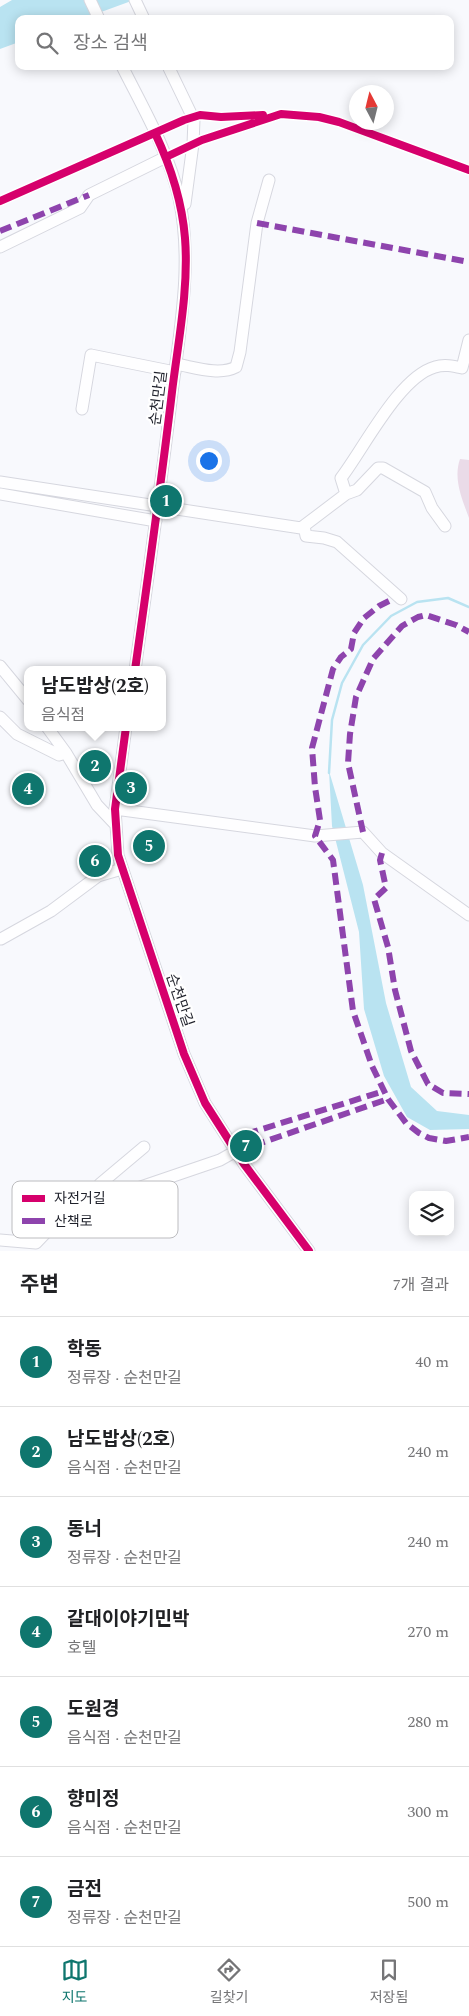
<!DOCTYPE html>
<html lang="ko">
<meta charset="utf-8">
<style>
body{margin:0;font-family:Spectral,"Noto Sans KR",serif;background:#f2f2f2;color:#202124}
.controls{position:absolute;right:15px;bottom:15px;display:grid;overflow:hidden;border-radius:10px;box-shadow:0 2px 12px #0003}
.controls button{width:45px;height:45px;display:grid;place-items:center;padding:0;border:0;border-bottom:1px solid #e0e0e0;background:#fff;color:#202124;font:25px sans-serif}
.compass{position:absolute;left:349px;top:85px;width:45px;height:45px;border-radius:50%;background:#fff;box-shadow:0 2px 12px #0003;rotate:353deg}
.you{position:absolute;left:208px;top:460px;width:18px;height:18px;margin:-12px;border:4px solid #fff;border-radius:50%;background:#1a73e8;box-shadow:0 0 0 8px #1a73e833}
.badge{display:grid;place-items:center;width:32px;height:32px;border-radius:50%;background:#0f766e;color:#fff;font-size:16px;font-weight:700}
.pin{position:absolute;translate:-50% -50%;border:2px solid #fff;box-shadow:0 1px 5px #0006}
.popup{position:absolute;left:24px;top:666px;width:142px;height:65px;box-sizing:border-box;display:grid;place-content:center;border-radius:10px;background:#fff;filter:drop-shadow(0 1px 4px #0005);font-size:16px;white-space:nowrap;color:#757577}
.popup b{font-size:19px;color:#202124}
.popup::after{content:'';position:absolute;left:50%;top:100%;margin-left:-10px;border:10px solid transparent;border-top-color:#fff}
.list{margin:0;padding:0;list-style:none}
h2{display:flex;justify-content:space-between;align-items:center;height:65px;margin:0;padding:0 20px;font-size:21px}
h2 small{font-size:16px;font-weight:400;color:#757577}
.list li{display:grid;grid-template-columns:32px 1fr auto;gap:15px;align-items:center;box-sizing:border-box;height:90px;padding:0 20px;border-top:1px solid #e0e0e0}
.list b{display:block;font-size:19px;white-space:nowrap}
.list p{margin:0;font-size:16px;white-space:nowrap;color:#757577}
.list em{font-size:16px;font-style:normal;color:#757577}
.icon{flex:none;width:28px;height:28px;fill:none;stroke:currentColor;stroke-width:2;stroke-linecap:round;stroke-linejoin:round}
.map{position:relative;flex:none;width:469px;height:1251px;overflow:hidden}
.search{position:absolute;background:#fff;box-shadow:0 2px 12px #0003;left:15px;right:15px;top:15px;height:55px;display:flex;align-items:center;gap:12px;box-sizing:border-box;padding:0 18px;border-radius:10px;color:#757577;font-size:19px}
.sheet{height:695px;background:#fff}
nav{display:flex;justify-content:space-around;align-items:center;box-sizing:border-box;height:70px;border-top:1px solid #e0e0e0;background:#fff;font-size:14px;color:#757577}
nav a{display:grid;justify-items:center;gap:2px}
nav .on{color:#0f766e}
.map>svg:first-child{display:block}
.green{fill:#eadbe8}
.water{fill:#b9e3f1}
.lines{fill:none;stroke-linecap:round;stroke-linejoin:round}
.stream{stroke:#b9e3f1;stroke-width:2.5}
.minor-casing{stroke:#d6d7df;stroke-width:13}
.minor{stroke:#fefeff;stroke-width:11}
.quiet{stroke:#8e44ad;stroke-width:6;stroke-dasharray:12 6;stroke-linecap:butt}
.cycleway-casing{stroke:#fff;stroke-width:11}
.cycleway{stroke:#d6006c;stroke-width:8}
.labels{text-anchor:middle;stroke-width:4.5;stroke-linejoin:round;paint-order:stroke}
.street-label{font-size:15px;fill:#1f212b;stroke:#fff}
.key{fill:#fff;stroke:#bcbcbf;stroke-width:1}
.key-label{font-size:14px;fill:#1f212b}
</style>
<div class="map">
<svg width="469" height="1251" viewBox="0 0 469 1251">
<rect width="100%" height="100%" fill="#f8f9fd"/>
<path class="green" d="M460 459 469 460V518C462 499 453 479 460 459Z"/>
<path class="water" d="M12 0H134L82 19H19V42L0 49V7Z
M329 771 363 885 386 1003 411 1087 437 1111 469 1115V1129L430 1130 407 1117 384 1076 364 1009 359 932 332 826Z"/>
<g class="lines">
<path class="stream" d="M329 773 332 720 342 683 363 645 391 616 417 602 448 598 469 607"/>
<g class="minor-casing">
<path id="minor" d="M90 0 99 19
M135 0 144 19
M122 66C143 108 169 152 179 198 193 262 180 329 172 393 161 485 148 578 135 670
M168 66 194 120 193 144 185 204
M0 247 80 208 89 195 166 157
M176 364C194 367 219 376 236 367L240 352 257 223 269 180
M82 409 91 355 175 372
M0 482 301 528 346 494 341 478C364 448 399 377 435 367 444 364 453 366 462 368L469 340
M0 494 156 521
M346 494 357 490 378 468H383L425 492 432 508 445 526
M304 526 306 536 324 538 337 542 401 599
M0 666 28 700
M0 717 17 734 59 755 66 753 97 805 114 823
M47 727 66 753
M126 727 115 809 118 855 184 1054 205 1103 244 1164 309 1251
M115 809 315 836 363 832 382 853 469 915
M1 939 51 911 98 876 122 869
M82 1207 100 1184 144 1147
M0 1240 36 1243 60 1218 82 1207 220 1160 236 1151"/>
</g>
<use href="#minor" class="minor"/>
<path class="quiet" d="M257 223 469 262
M0 231 89 195
M389 601 379 606 364 618 354 633 351 649 341 657 333 669 312 748 315 787 320 820 315 836 333 860 353 1011 372 1066 388 1099 406 1123 419 1133 429 1138 446 1141 469 1137
M363 832 348 763 350 734 356 697 373 659 402 626 418 617 426 615 456 625 469 632
M382 853 380 860 386 888 374 899 388 947 395 990 411 1051 428 1084 443 1093 469 1094
M231 1143 243 1135 384 1091
M241 1159 255 1145 388 1099"/>
<g class="cycleway-casing">
<path id="cycleway" d="M166 157 202 140 281 114 319 117 339 122 469 170
M0 201 184 120 200 115 221 117 263 115
M135 670C148 577 161 485 172 392 178 342 189 289 185 238 182 201 171 167 155 133
M126 727 115 809 118 855 184 1054 205 1103 244 1164 309 1251"/>
</g>
<use href="#cycleway" class="cycleway"/>
</g>
<g class="labels">
<g class="street-label">
<text transform="translate(158 398) rotate(-83)" y="5">순천만길</text>
<text transform="translate(180 1000) rotate(71)" y="5">순천만길</text>
</g>
</g>
<rect x="12" y="1181" width="166" height="57" rx="8" class="key"/>
<rect x="22" y="1195" width="23" height="7" fill="#d6006c"/>
<rect x="22" y="1218" width="23" height="6" fill="#8e44ad"/>
<g class="key-label">
<text x="54" y="1203">자전거길</text>
<text x="54" y="1226">산책로</text>
</g>
</svg>
<div class="controls">
<button><svg class="icon" aria-label="layers" viewBox="0 0 24 24"><path d="M12 4l9 5-9 5-9-5zM3 14l9 5 9-5"/></svg></button>
</div>
<svg class="compass" viewBox="-18 -18 36 36"><path d="M0-13l5 13h-10z" fill="#e53935"/><path d="M0 13l5-13h-10z" fill="#757577"/></svg>
<div class="you"></div>
<div class="pin badge" style="left:166px;top:501px">1</div>
<div class="pin badge" style="left:95px;top:766px">2</div>
<div class="popup"><b>남도밥상(2호)</b>음식점</div>
<div class="pin badge" style="left:131px;top:788px">3</div>
<div class="pin badge" style="left:28px;top:789px">4</div>
<div class="pin badge" style="left:149px;top:846px">5</div>
<div class="pin badge" style="left:95px;top:861px">6</div>
<div class="pin badge" style="left:246px;top:1146px">7</div>
<div class="search"><svg class="icon" aria-label="search" viewBox="0 0 24 24"><circle cx="10" cy="10" r="6"/><path d="M15 15l6 6"/></svg>장소 검색</div>
</div>
<section class="sheet">
<h2>주변<small>7개 결과</small></h2>
<ul class="list">
<li><span class="badge">1</span><div><b>학동</b><p>정류장 · 순천만길</p></div><em>40 m</em></li>
<li><span class="badge">2</span><div><b>남도밥상(2호)</b><p>음식점 · 순천만길</p></div><em>240 m</em></li>
<li><span class="badge">3</span><div><b>동너</b><p>정류장 · 순천만길</p></div><em>240 m</em></li>
<li><span class="badge">4</span><div><b>갈대이야기민박</b><p>호텔</p></div><em>270 m</em></li>
<li><span class="badge">5</span><div><b>도원경</b><p>음식점 · 순천만길</p></div><em>280 m</em></li>
<li><span class="badge">6</span><div><b>향미정</b><p>음식점 · 순천만길</p></div><em>300 m</em></li>
<li><span class="badge">7</span><div><b>금전</b><p>정류장 · 순천만길</p></div><em>500 m</em></li>
</ul>
</section>
<nav>
<a class="on"><svg class="icon" aria-label="map" viewBox="0 0 24 24"><path d="M3 6l6-2 6 2 6-2v14l-6 2-6-2-6 2zM9 4v14M15 6v14"/></svg>지도</a>
<a><svg class="icon" aria-label="directions" viewBox="0 0 24 24"><path d="M12 3l9 9-9 9-9-9zM9 14v-3h6M13 9l2 2-2 2"/></svg>길찾기</a>
<a><svg class="icon" aria-label="saved" viewBox="0 0 24 24"><path d="M7 4h10v16l-5-4-5 4z"/></svg>저장됨</a>
</nav>
